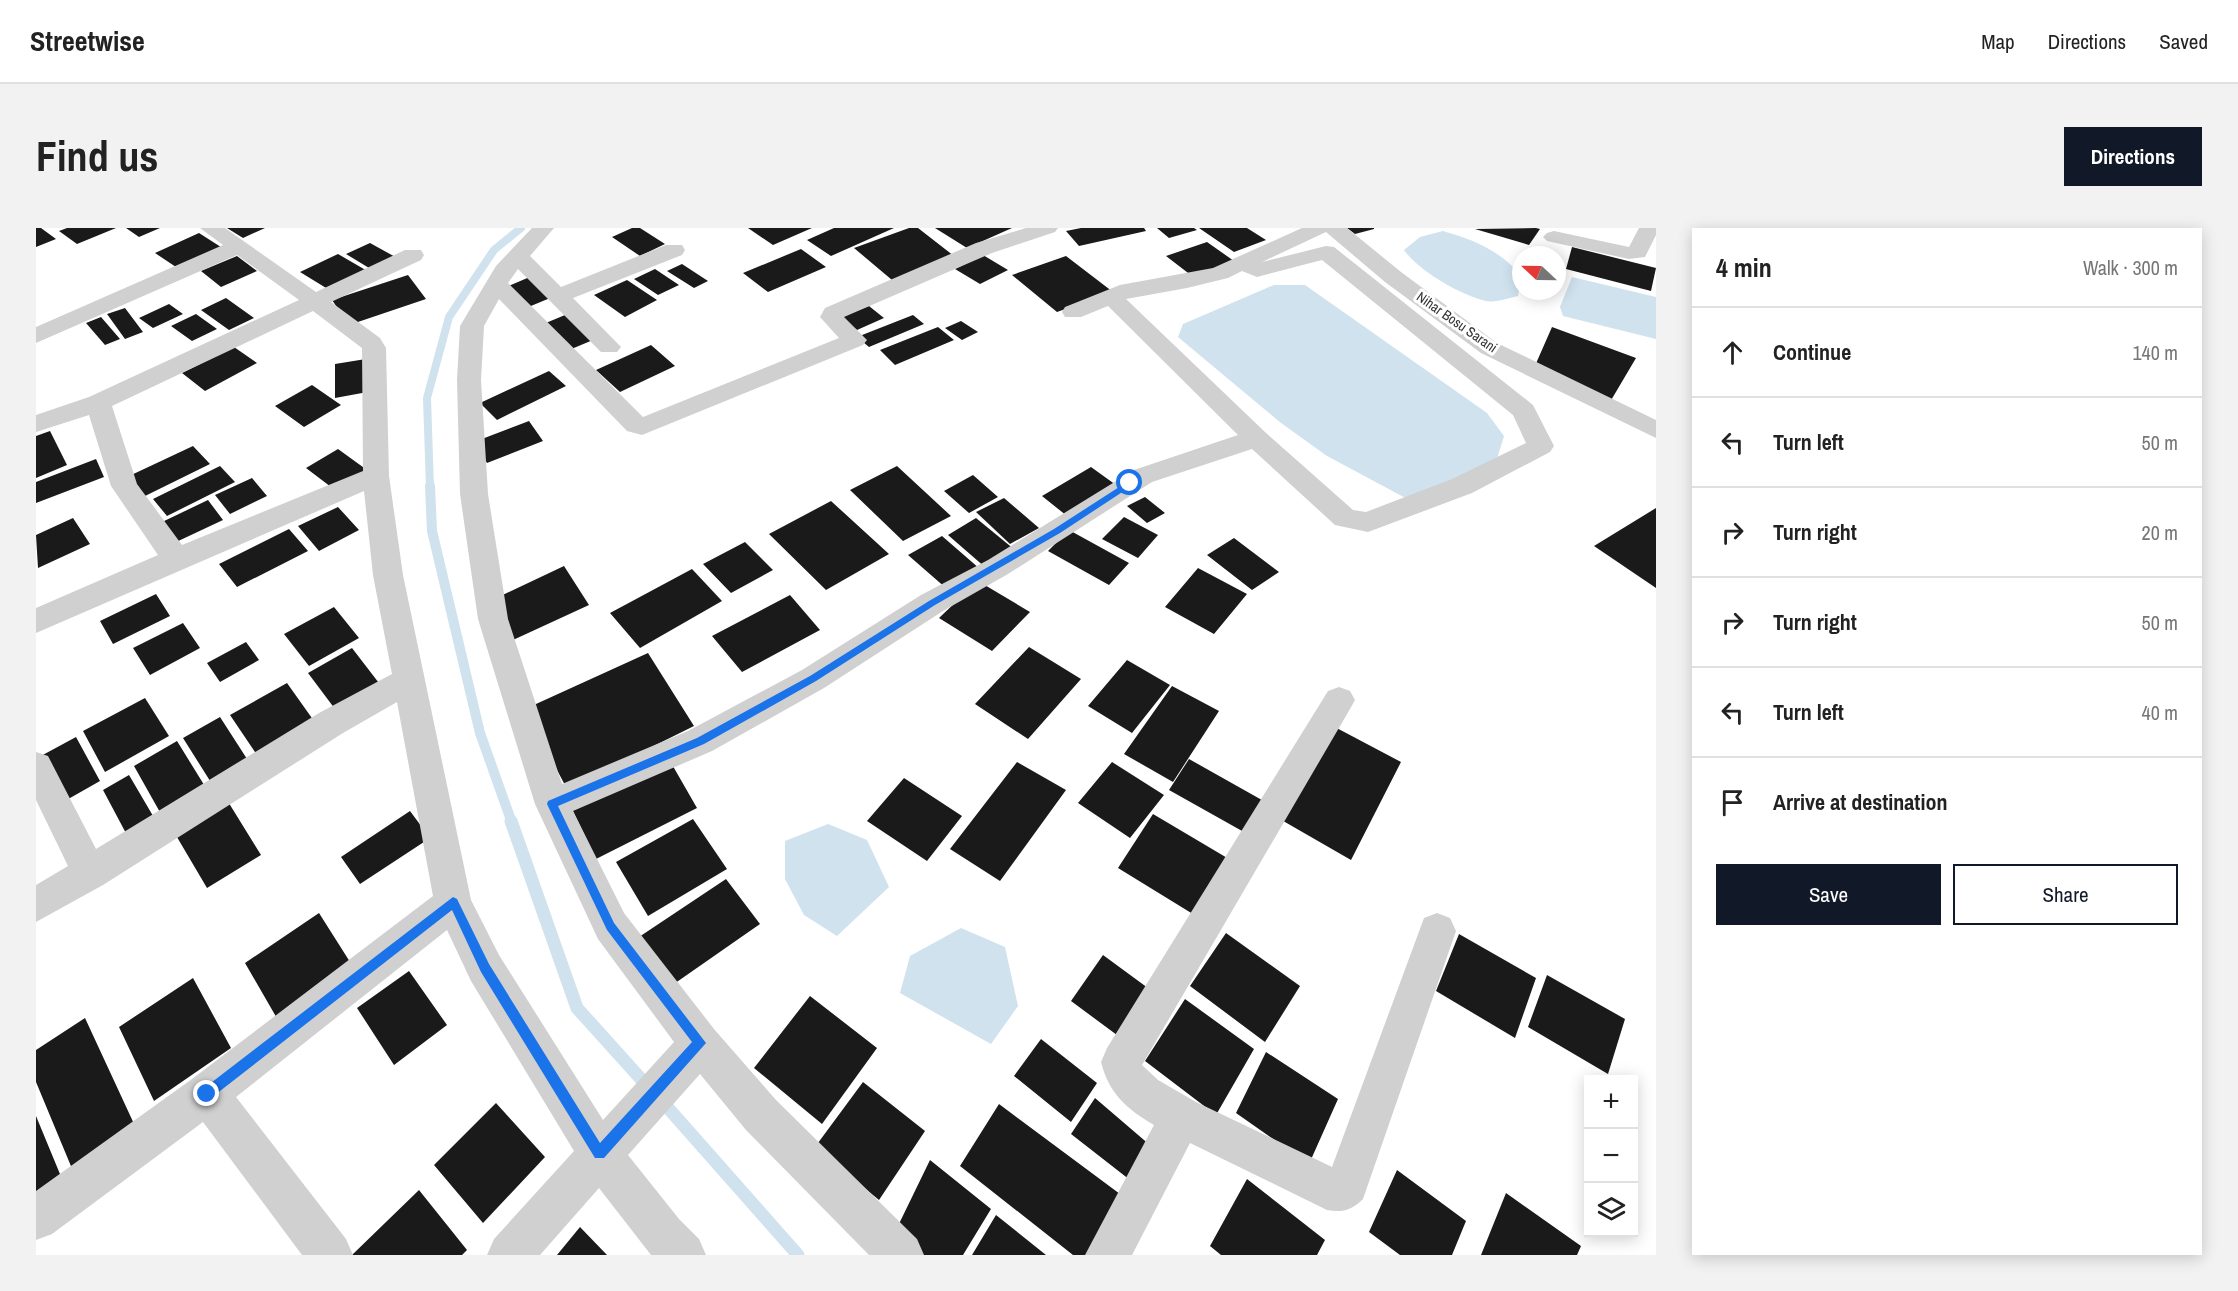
<!DOCTYPE html>
<meta charset="utf-8">
<style>
body{margin:0;font-family:"Archivo Narrow",sans-serif;background:#f2f2f2;color:#222}
.controls{position:absolute;right:18px;bottom:18px;display:grid;overflow:hidden;border-radius:0px;box-shadow:0 3px 15px #0003}
.controls button{width:54px;height:54px;display:grid;place-items:center;padding:0;border:0;border-bottom:2px solid #e0e0e0;background:#fff;color:#222;font:30px sans-serif}
.compass{position:absolute;left:1476px;top:18px;width:54px;height:54px;border-radius:50%;background:#fff;box-shadow:0 3px 15px #0003;rotate:292deg}
.stop{position:absolute;width:18px;height:18px;margin:-14px;border:4px solid #1a73e8;border-radius:50%;background:#fff}
.stop.end{background:#1a73e8;border-color:#fff;box-shadow:0 2px 6px #0008}
.list{margin:0;padding:0;list-style:none}
h2{display:flex;justify-content:space-between;align-items:center;height:78px;margin:0;padding:0 24px;font-size:26px}
h2 small{font-size:20px;font-weight:400;color:#767676}
.list li{display:grid;grid-template-columns:39px 1fr auto;gap:18px;align-items:center;box-sizing:border-box;height:90px;padding:0 24px;border-top:2px solid #e0e0e0}
.list b{display:block;font-size:22px;white-space:nowrap}
.list em{font-size:20px;font-style:normal;color:#767676}
.actions{display:flex;gap:12px;padding:18px 24px}
.actions a{flex:1;padding:14px 0;border:2px solid #111827;border-radius:0px;text-align:center;font-size:21px;color:#111827}
.actions .main{background:#111827;color:#fff}
.icon{flex:none;width:33px;height:33px;fill:none;stroke:currentColor;stroke-width:2;stroke-linecap:round;stroke-linejoin:round}
.map{position:relative;flex:none;width:1620px;height:1027px;overflow:hidden;border-radius:0px}
header{display:flex;align-items:center;gap:36px;box-sizing:border-box;height:84px;padding:0 30px;background:#fff;border-bottom:2px solid #e0e0e0}
header strong{font-size:28px}
nav{display:flex;gap:33px;margin-inline-start:auto;font-size:21px}
.intro{display:flex;align-items:center;justify-content:space-between;box-sizing:border-box;height:144px;padding:0 36px}
h1{margin:0;font-size:42px}
.button{padding:15px 27px;border-radius:0px;background:#111827;color:#fff;font-size:21px;font-weight:700}
main{display:flex;gap:36px;padding:0 36px}
aside{flex:1;background:#fff;border-radius:0px;box-shadow:0 3px 15px #0003}
.map>svg:first-child{display:block}
.water{fill:#cfe2ee}
.lines{fill:none;stroke-linecap:round;stroke-linejoin:round}
.stream-far2{stroke:#cfe2ee;stroke-width:8}
.stream-far1{stroke:#cfe2ee;stroke-width:10}
.stream{stroke:#cfe2ee;stroke-width:13}
.building{fill:#1a1a1a}
.minor{fill:#d0d0d0;fill-rule:evenodd}
.route{fill:#1a73e8}
.labels{text-anchor:middle;stroke-width:6;stroke-linejoin:round;paint-order:stroke}
.far-street-label{font-size:14px;fill:#333;stroke:#fff}
</style>
<header>
<strong>Streetwise</strong>
<nav><a>Map</a><a>Directions</a><a>Saved</a></nav>
</header>
<div class="intro"><h1>Find us</h1><a class="button">Directions</a></div>
<main>
<div class="map">
<svg width="1620" height="1027" viewBox="0 0 1620 1027">
<rect width="100%" height="100%" fill="#fff"/>
<path class="water" d="M1407 3C1438 12 1463 22 1485 47L1482 68C1473 70 1459 75 1450 73 1424 67 1383 43 1368 22L1384 9Z
M1536 49 1620 69V111L1527 88 1524 79Z
M1238 57H1269L1451 185 1468 208 1461 231 1377 274 1291 228 1245 195 1142 109 1147 96Z
M792 596 831 612 853 659 801 708 768 687 749 651V613Z
M925 700 969 719 982 778 955 816 864 765 874 728Z"/>
<g class="lines">
<path class="stream-far2" d="M394 260 391 170 413 89 458 22 485 0"/>
<path class="stream-far1" d="M394 258 396 303 444 505 476 595"/>
<path class="stream" d="M475 593 541 780 614 861
M625 872 762 1027"/>
</g>
<path class="building" d="M0 0H5L20 11 0 19Z
M31 0H80L41 16 23 3Z
M90 0H124L103 9Z
M191 0H229L207 10Z
M596 0H604L629 16 604 28 576 9Z
M712 0H776L737 17Z
M798 0H858L795 28 771 12Z
M873 0H882L918 28 856 52 818 20Z
M899 0H976L931 20Z
M1045 0H1108L1110 3 1043 18 1030 3Z
M1121 0H1158L1161 2 1133 10Z
M1163 0H1211L1230 12 1198 24Z
M1311 0H1338V1L1319 6Z
M1500 0 1504 1 1493 17 1439 1Z
M163 5 188 21 143 41 119 25Z
M1171 14 1198 33 1156 48 1130 28Z
M334 15 363 31 338 43 310 26Z
M1536 19 1620 40 1615 63 1530 41Z
M765 21 790 39 732 64 707 45Z
M302 26 333 44 295 63 264 44Z
M947 27 972 42 944 56 919 41Z
M201 28 221 43 185 59 165 43Z
M1030 28 1077 64 1021 84 976 47Z
M646 36 672 53 658 60 631 43Z
M619 41 643 57 622 67 598 51Z
M372 47 390 71 313 97 296 72Z
M496 48 519 68 490 80 468 60Z
M591 52 621 72 589 89 558 67Z
M190 70 218 90 193 102 165 82Z
M133 76 147 86 117 100 103 90Z
M833 78 848 90 821 102 805 89Z
M89 80 107 104 89 111 71 86Z
M160 86 181 101 156 113 135 98Z
M529 87 557 112 533 122 505 97Z
M877 87 888 96 833 119 821 109Z
M65 89 84 111 69 117 50 95Z
M925 93 942 104 926 112 909 100Z
M902 99 918 112 859 137 844 122Z
M1516 99 1600 130 1574 174 1498 140Z
M615 117 639 138 584 164 560 142Z
M198 119 221 135 169 163 146 145Z
M336 130 337 163 299 170V136Z
M513 143 530 158 461 192 444 175Z
M276 157 305 177 268 199 239 178Z
M493 193 507 213 451 235 438 214Z
M14 203 31 237 0 250V208Z
M157 218 174 236 107 269 91 249Z
M302 221 331 242 299 262 270 240Z
M60 231 68 249 0 275V254Z
M184 238 199 254 131 288 117 271Z
M861 238 915 288 867 313 814 262Z
M1055 239 1080 257 1031 288 1006 268Z
M937 247 962 269 933 285 908 263Z
M216 250 231 268 194 286 179 267Z
M1109 269 1129 285 1111 295 1091 278Z
M968 270 1003 300 974 316 940 284Z
M172 272 187 292 138 315 124 295Z
M795 273 853 326 790 362 733 306Z
M302 279 323 302 283 323 262 298Z
M1620 280V360L1558 318Z
M1088 289 1122 307 1102 330 1066 311Z
M37 290 54 316 2 340 0 307Z
M940 290 979 322 950 340 912 307Z
M253 301 272 323 201 359 183 336Z
M1033 302 1093 335 1073 357 1012 323Z
M906 308 944 341 911 361 872 327Z
M1198 310 1243 344 1216 362 1171 327Z
M709 314 737 342 695 365 667 336Z
M528 338 553 377 477 412 458 371Z
M1162 340 1211 366 1178 406 1129 379Z
M656 341 686 373 604 420 574 385Z
M942 353 994 384 956 423 903 390Z
M120 366 134 388 77 416 64 393Z
M754 367 784 402 706 444 676 408Z
M298 379 323 410 273 438 248 406Z
M147 395 164 420 114 447 97 420Z
M210 414 223 432 184 454 171 435Z
M993 419 1045 451 992 511 939 476Z
M316 420 346 459 302 485 272 445Z
M612 425 658 498 531 561 489 481Z
M1091 432 1134 457 1096 505 1052 478Z
M251 455 278 493 221 527 194 487Z
M1136 458 1183 483 1137 554 1088 526Z
M109 470 133 508 69 544 47 503Z
M184 489 213 534 176 556 147 510Z
M1295 497 1365 534 1315 632 1242 590Z
M40 509 64 553 27 574 3 529Z
M141 513 170 560 125 586 98 538Z
M1153 531 1233 576 1215 608 1133 562Z
M634 533 661 580 560 631 536 581Z
M981 534 1030 562 964 653 914 621Z
M1076 534 1128 567 1094 610 1042 575Z
M93 547 120 593 92 609 67 562Z
M868 550 926 588 891 633 831 593Z
M191 572 225 627 171 660 138 604Z
M374 583 394 610 324 656 305 629Z
M1117 586 1198 634 1165 691 1082 640Z
M657 591 691 641 612 688 580 634Z
M690 651 724 696 635 758 603 709Z
M283 685 321 745 246 799 209 735Z
M1190 705 1264 758 1229 814 1154 758Z
M1423 706 1500 750 1479 810 1400 763Z
M1067 727 1116 763 1085 810 1035 773Z
M373 743 411 797 358 837 321 780Z
M1511 747 1589 791 1572 846 1492 799Z
M157 750 195 820 118 873 83 799Z
M774 768 841 820 786 896 718 840Z
M1149 771 1218 821 1180 887 1109 833Z
M49 790 99 898 37 943 0 854V822Z
M1005 811 1061 855 1035 894 978 848Z
M1230 824 1302 871 1273 936 1200 885Z
M827 854 889 903 843 972 779 919Z
M1059 870 1115 918 1094 952 1035 906Z
M460 875 509 929 447 995 398 937Z
M963 876 1084 966 1052 1027H1037L924 938Z
M0 888 31 963 0 985Z
M894 932 955 981 927 1027H880L860 1002Z
M1361 942 1430 993 1416 1027H1364L1333 1004Z
M1211 951 1289 1012 1281 1027H1185L1174 1018Z
M383 962 431 1022 426 1027H316Z
M1470 965 1545 1018 1541 1027H1445Z
M960 987 1010 1027H936Z
M544 999 571 1027H521Z"/>
<g class="lines">
<path class="minor" d="M164 0H189L280 64 369 22H385L388 27 385 32 295 74 344 110 350 120 353 248 367 347 435 672 463 727 567 892 638 814 562 711 499 576 442 391 424 266 421 152 424 98 460 38 496 0H518L494 28 525 59 630 17H646L649 22 646 27 537 70 585 119 581 124H565L482 41 472 55 607 189 803 110 784 89 789 80 940 15 990 0H1022L1019 4 956 25 808 89 831 112 827 117 606 207 591 203 463 71 448 98 445 152 452 266 472 391 526 556 652 503 766 442 885 367 952 332 1098 242 1202 207 1072 78 1045 89H1029L1026 84 1029 79 1084 57 1177 40 1266 0H1311L1365 44 1461 115 1620 192V210L1445 125 1349 54 1290 4 1226 34 1290 18 1298 19 1497 177 1518 218 1514 224 1436 265 1332 304 1299 297 1216 221 1116 254 972 346 907 383 788 460 676 523 537 583 588 685 678 801 740 872 881 1011 888 1027H833L710 902 664 846 592 927 643 991 663 1011 670 1027H615L563 960 504 1027H451L458 1011 538 923 435 753 411 702 200 869 310 1011 317 1027H266L167 894 16 1006 0 1012V963L156 851 397 668 361 474 307 505 67 657 0 694V657L32 638 0 572V524L12 528 60 621 283 485 356 446 337 347 328 263 0 405V380L122 327 75 258 53 187 0 204V187L53 169 263 72 201 27 0 115V99L187 17ZM1286 32 1477 187 1490 215 1416 251 1330 284 1317 282 1229 204 1090 71 1151 60 1192 50 1206 43 1221 49ZM277 83 326 120 327 243 146 317 101 256 76 178Z
M1603 0H1620V7L1609 29 1593 31 1511 13 1507 9 1511 5 1518 3 1593 19Z
M1303 459 1314 463 1319 472 1314 481 1106 837 1122 852 1160 874 1296 939 1388 690 1401 685 1414 690 1420 703 1327 971C1316 982 1306 985 1291 982L1154 915 1096 1027H1049L1118 897C1091 881 1073 866 1065 834L1071 820 1292 463Z"/>
</g>
<path class="route" d="M1094 252 1097 257 1024 305 899 377 780 453 668 516 522 578 578 695 670 815 568 930H559L445 744 416 682 175 870H167V861L417 669 421 671 453 736 564 915 656 814 571 702 511 576 512 573 661 510 774 448 893 373 1018 301Z"/>
<g class="labels">
<g class="far-street-label">
<text transform="translate(1421 94) rotate(35)" y="5">Nihar Bosu Sarani</text>
</g>
</g>
</svg>
<div class="controls">
<button>+</button>
<button>−</button>
<button><svg class="icon" aria-label="layers" viewBox="0 0 24 24"><path d="M12 4l9 5-9 5-9-5zM3 14l9 5 9-5"/></svg></button>
</div>
<svg class="compass" viewBox="-18 -18 36 36"><path d="M0-13l5 13h-10z" fill="#e53935"/><path d="M0 13l5-13h-10z" fill="#767676"/></svg>
<div class="stop" style="left:1094px;top:255px"></div>
<div class="stop end" style="left:171px;top:866px"></div>
</div>
<aside>
<h2>4 min<small>Walk · 300 m</small></h2>
<ul class="list">
<li><svg class="icon" aria-label="ahead" viewBox="0 0 24 24"><path d="M12 20V5M6 11l6-6 6 6"/></svg><div><b>Continue</b></div><em>140 m</em></li>
<li><svg class="icon" aria-label="left" viewBox="0 0 24 24"><path d="M17 20v-9H6M10 6l-5 5 5 5"/></svg><div><b>Turn left</b></div><em>50 m</em></li>
<li><svg class="icon" aria-label="right" viewBox="0 0 24 24"><path d="M7 20v-9h11M14 6l5 5-5 5"/></svg><div><b>Turn right</b></div><em>20 m</em></li>
<li><svg class="icon" aria-label="right" viewBox="0 0 24 24"><path d="M7 20v-9h11M14 6l5 5-5 5"/></svg><div><b>Turn right</b></div><em>50 m</em></li>
<li><svg class="icon" aria-label="left" viewBox="0 0 24 24"><path d="M17 20v-9H6M10 6l-5 5 5 5"/></svg><div><b>Turn left</b></div><em>40 m</em></li>
<li><svg class="icon" aria-label="arrive" viewBox="0 0 24 24"><path d="M6 21V4h12l-3 4 3 4H6"/></svg><div><b>Arrive at destination</b></div></li>
</ul>
<div class="actions"><a class="main">Save</a><a>Share</a></div>
</aside>
</main>
